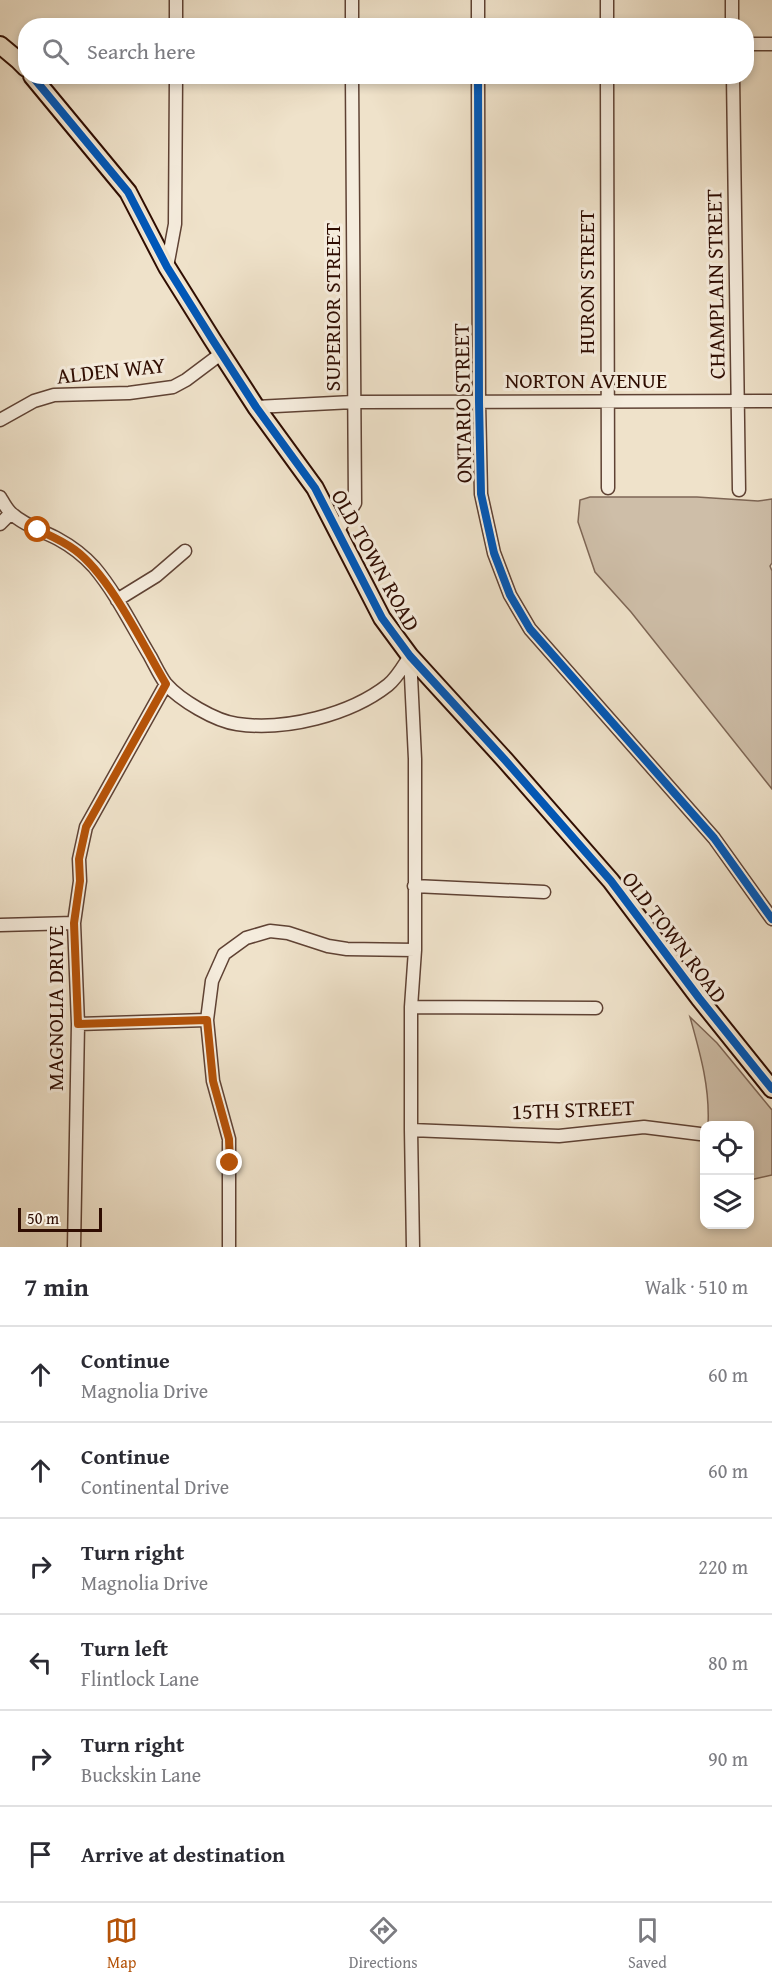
<!DOCTYPE html>
<meta charset="utf-8">
<style>
body{margin:0;font-family:"Gentium Book Plus",serif;background:#f7f7f7;color:#2b2b33}
.controls{position:absolute;right:18px;bottom:18px;display:grid;overflow:hidden;border-radius:12px;box-shadow:0 3px 9px #0003}
.controls button{width:54px;height:54px;display:grid;place-items:center;padding:0;border:0;border-bottom:2px solid #e1e1e2;background:#fff;color:#2b2b33;font:30px sans-serif}
.scale{position:absolute;left:18px;bottom:15px;width:84px;box-sizing:border-box;padding-left:6px;border:3px solid #2f0d02;border-top:0;font-size:16px;line-height:21px;white-space:nowrap;color:#2f0d02;-webkit-text-stroke:4px #f5ecdd;paint-order:stroke}
.stop{position:absolute;width:18px;height:18px;margin:-14px;border:4px solid #b45309;border-radius:50%;background:#fff}
.stop.end{background:#b45309;border-color:#fff;box-shadow:0 2px 6px #0008}
.list{margin:0;padding:0;list-style:none}
h2{display:flex;justify-content:space-between;align-items:center;height:78px;margin:0;padding:0 24px;font-size:26px}
h2 small{font-size:20px;font-weight:400;color:#7c7c81}
.list li{display:grid;grid-template-columns:39px 1fr auto;gap:18px;align-items:center;box-sizing:border-box;height:96px;padding:0 24px;border-top:2px solid #e1e1e2}
.list b{display:block;font-size:22px;white-space:nowrap}
.list p{margin:0;font-size:20px;white-space:nowrap;color:#7c7c81}
.list em{font-size:20px;font-style:normal;color:#7c7c81}
.icon{flex:none;width:33px;height:33px;fill:none;stroke:currentColor;stroke-width:2;stroke-linecap:round;stroke-linejoin:round}
.map{position:relative;flex:none;width:772px;height:1247px;overflow:hidden}
.search{position:absolute;background:#fff;box-shadow:0 3px 9px #0003;left:18px;right:18px;top:18px;height:66px;display:flex;align-items:center;gap:15px;box-sizing:border-box;padding:0 21px;border-radius:24px;color:#7c7c81;font-size:22px}
.sheet{height:654px;background:#fff}
nav{display:flex;justify-content:space-around;align-items:center;box-sizing:border-box;height:84px;border-top:2px solid #e1e1e2;background:#fff;font-size:16px;color:#7c7c81}
nav a{display:grid;justify-items:center;gap:3px}
nav .on{color:#b45309}
.map>svg:first-child{display:block}
.green{fill:#cebea8;stroke:#7e6655;stroke-width:1.5}
.lines{fill:none;stroke-linecap:round;stroke-linejoin:round}
.minor-casing{stroke:#5f4234;stroke-width:15}
.major-casing{stroke:#2f0d02;stroke-width:20}
.minor{stroke:#f5ecdd;stroke-width:12}
.major{stroke:#efe2ca;stroke-width:16}
.cycleway-casing{stroke:#f5ecdd;stroke-width:11}
.cycleway{stroke:#0057b8;stroke-width:8}
.route{stroke:#b45309;stroke-width:8}
.labels{text-anchor:middle;stroke-width:6;stroke-linejoin:round;paint-order:stroke}
.street-label{font-size:22px;fill:#2f0d02;stroke:#f5ecdd}
</style>
<div class="map">
<svg width="772" height="1247" viewBox="0 0 772 1247">
<rect width="100%" height="100%" fill="#efe2ca"/>
<filter id="stains"><feTurbulence type="fractalNoise" baseFrequency=".00333" numOctaves="4"/><feColorMatrix values="0 0 0 0 .2 0 0 0 0 .09 0 0 0 0 .02 0 0 0 .5 -.17"/></filter>
<radialGradient id="worn" r=".72"><stop offset=".6" stop-color="#630" stop-opacity="0"/><stop offset="1" stop-color="#630" stop-opacity=".3"/></radialGradient>
<path class="green" d="M590 497H697L758 501 772 499V563L770 566 772 571V789L631 612 595 572 578 522 580 500Z
M690 1017 717 1043 772 1110V1175L750 1180V1126L708 1125C710 1087 700 1053 690 1017Z"/>
<g class="lines">
<g class="minor-casing">
<path id="minor" d="M176 0V26
M607 0V26
M352 26V0
M478 26V0
M732 26V0
M746 44H772
M478 76 479 402 481 494 494 553 510 595 530 629 714 838 772 919
M607 76 608 488
M733 76 739 490
M167 267 175 224 176 76
M256 407 353 402 772 401
M0 420 34 401 54 395 129 393 173 387 186 380 222 353
M0 497C3 502 6 508 10 512 23 525 43 531 58 539 71 546 84 556 94 567 116 593 132 626 150 656 155 665 160 676 166 684 180 700 215 721 237 724 285 731 350 715 388 685 397 678 404 665 410 656
M0 524 11 513
M337 532 355 503 352 76
M117 600 156 576 185 551
M410 656 415 759V950L411 1007V1130L413 1247
M414 886 544 892
M0 925 74 923
M411 1007 596 1008
M78 1024 207 1020
M411 1130 559 1136 644 1127 700 1134
M74 1247 78 1024 74 923 80 881 79 859 86 827 166 684
M229 1247V1139L213 1081 207 1020 212 981 224 954 246 938 270 931 288 933 328 946 347 949 415 950"/>
</g>
<g class="major-casing">
<path id="major" d="M0 45 18 60 26 68
M32 76 128 192 167 267 212 339 256 407 315 488 382 618 410 656 505 760 611 881 699 998 772 1089"/>
</g>
<use href="#minor" class="minor"/>
<use href="#major" class="major"/>
<g class="cycleway-casing">
<path id="cycleway" d="M32 76 128 192 167 267 212 339 256 407 315 488 382 618 410 656 505 760 611 881 699 998 772 1089
M478 76 479 402 481 494 494 553 510 595 530 629 714 838 772 919"/>
</g>
<use href="#cycleway" class="cycleway"/>
</g>
<g class="lines">
<path class="route" d="M38 530C51 536 63 541 75 550 110 576 143 645 166 684L86 827 79 859 80 881 74 923 78 1024 207 1020 213 1081 229 1139 230 1163"/>
</g>
<g class="labels">
<g class="street-label">
<text transform="translate(586 282) rotate(-90)" y="8">HURON STREET</text>
<text transform="translate(715 284) rotate(-91)" y="8">CHAMPLAIN STREET</text>
<text transform="translate(332 307) rotate(-90)" y="8">SUPERIOR STREET</text>
<text transform="translate(111 370) rotate(-6)" y="8">ALDEN WAY</text>
<text x="586" y="388">NORTON AVENUE</text>
<text transform="translate(462 403) rotate(-91)" y="8">ONTARIO STREET</text>
<text transform="translate(376 560) rotate(61)" y="8">OLD TOWN ROAD</text>
<text transform="translate(675 937) rotate(53)" y="8">OLD TOWN ROAD</text>
<text transform="translate(55 1008) rotate(-90)" y="8">MAGNOLIA DRIVE</text>
<text transform="translate(573 1109) rotate(-2)" y="8">15TH STREET</text>
</g>
</g>
<rect width="100%" height="100%" filter="url(#stains)"/>
<rect width="100%" height="100%" fill="url(#worn)"/>
</svg>
<div class="controls">
<button><svg class="icon" aria-label="locate" viewBox="0 0 24 24"><circle cx="12" cy="12" r="6"/><path d="M12 2v4M12 18v4M2 12h4M18 12h4"/></svg></button>
<button><svg class="icon" aria-label="layers" viewBox="0 0 24 24"><path d="M12 4l9 5-9 5-9-5zM3 14l9 5 9-5"/></svg></button>
</div>
<div class="scale">50 m</div>
<div class="stop" style="left:38px;top:530px"></div>
<div class="stop end" style="left:230px;top:1163px"></div>
<div class="search"><svg class="icon" aria-label="search" viewBox="0 0 24 24"><circle cx="10" cy="10" r="6"/><path d="M15 15l6 6"/></svg>Search here</div>
</div>
<section class="sheet">
<h2>7 min<small>Walk · 510 m</small></h2>
<ul class="list">
<li><svg class="icon" aria-label="ahead" viewBox="0 0 24 24"><path d="M12 20V5M6 11l6-6 6 6"/></svg><div><b>Continue</b><p>Magnolia Drive</p></div><em>60 m</em></li>
<li><svg class="icon" aria-label="ahead" viewBox="0 0 24 24"><path d="M12 20V5M6 11l6-6 6 6"/></svg><div><b>Continue</b><p>Continental Drive</p></div><em>60 m</em></li>
<li><svg class="icon" aria-label="right" viewBox="0 0 24 24"><path d="M7 20v-9h11M14 6l5 5-5 5"/></svg><div><b>Turn right</b><p>Magnolia Drive</p></div><em>220 m</em></li>
<li><svg class="icon" aria-label="left" viewBox="0 0 24 24"><path d="M17 20v-9H6M10 6l-5 5 5 5"/></svg><div><b>Turn left</b><p>Flintlock Lane</p></div><em>80 m</em></li>
<li><svg class="icon" aria-label="right" viewBox="0 0 24 24"><path d="M7 20v-9h11M14 6l5 5-5 5"/></svg><div><b>Turn right</b><p>Buckskin Lane</p></div><em>90 m</em></li>
<li><svg class="icon" aria-label="arrive" viewBox="0 0 24 24"><path d="M6 21V4h12l-3 4 3 4H6"/></svg><div><b>Arrive at destination</b></div></li>
</ul>
</section>
<nav>
<a class="on"><svg class="icon" aria-label="map" viewBox="0 0 24 24"><path d="M3 6l6-2 6 2 6-2v14l-6 2-6-2-6 2zM9 4v14M15 6v14"/></svg>Map</a>
<a><svg class="icon" aria-label="directions" viewBox="0 0 24 24"><path d="M12 3l9 9-9 9-9-9zM9 14v-3h6M13 9l2 2-2 2"/></svg>Directions</a>
<a><svg class="icon" aria-label="saved" viewBox="0 0 24 24"><path d="M7 4h10v16l-5-4-5 4z"/></svg>Saved</a>
</nav>
